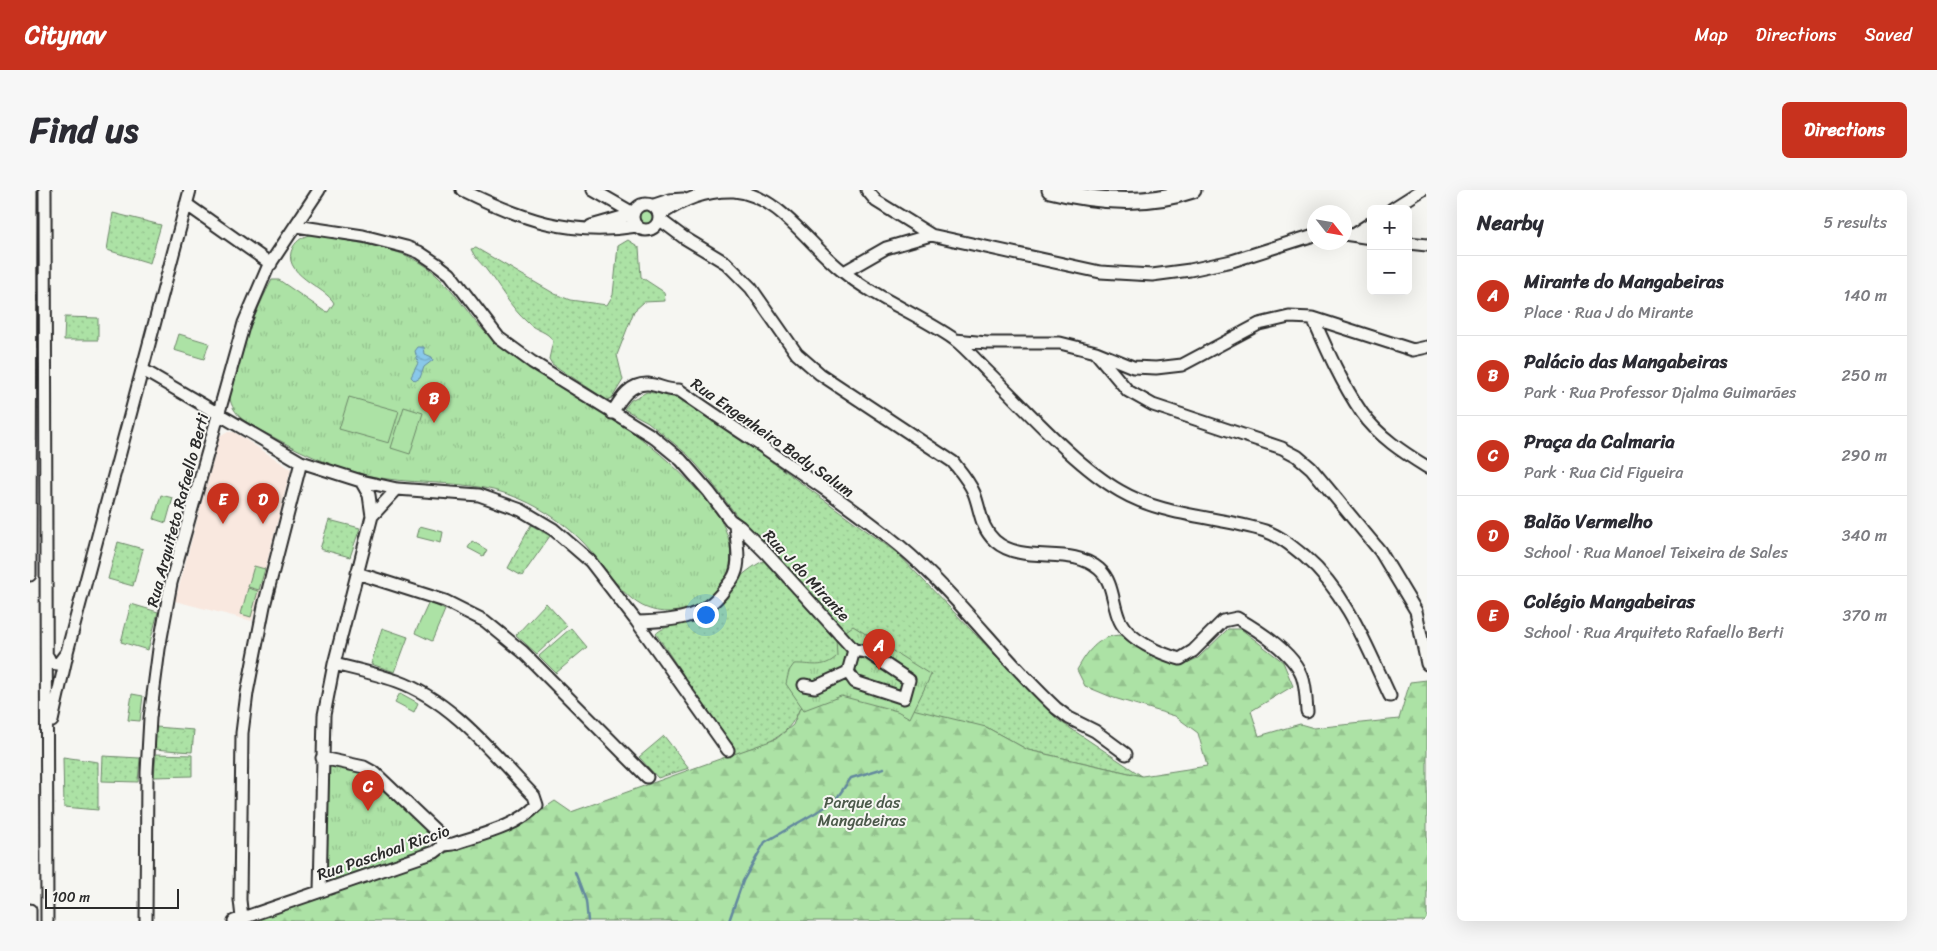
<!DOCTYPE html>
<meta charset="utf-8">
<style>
body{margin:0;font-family:Sriracha,sans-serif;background:#f7f7f7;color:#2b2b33}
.controls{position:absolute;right:15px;top:15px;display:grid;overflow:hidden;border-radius:8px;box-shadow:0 5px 20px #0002}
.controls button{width:45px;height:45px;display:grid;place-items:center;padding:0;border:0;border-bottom:1px solid #e1e1e2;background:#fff;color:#2b2b33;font:25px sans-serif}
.compass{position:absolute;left:1277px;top:15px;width:45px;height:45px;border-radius:50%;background:#fff;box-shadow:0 5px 20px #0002;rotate:121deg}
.scale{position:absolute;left:15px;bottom:12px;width:134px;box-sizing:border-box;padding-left:5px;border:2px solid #2b2b2b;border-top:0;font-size:14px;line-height:18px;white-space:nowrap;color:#2b2b2b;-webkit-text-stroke:4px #f6f6f2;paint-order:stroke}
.you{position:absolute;left:675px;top:424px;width:18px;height:18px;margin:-12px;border:4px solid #fff;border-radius:50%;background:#1a73e8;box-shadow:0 0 0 8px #1a73e833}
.badge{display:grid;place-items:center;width:32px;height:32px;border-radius:50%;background:#c8321e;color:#fff;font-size:16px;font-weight:700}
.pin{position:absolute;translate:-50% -41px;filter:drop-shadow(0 1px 2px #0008)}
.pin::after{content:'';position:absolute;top:26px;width:18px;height:15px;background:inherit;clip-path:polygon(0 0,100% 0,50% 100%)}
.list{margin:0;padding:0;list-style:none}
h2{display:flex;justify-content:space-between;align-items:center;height:65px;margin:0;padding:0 20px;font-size:21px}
h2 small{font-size:16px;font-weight:400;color:#7c7c81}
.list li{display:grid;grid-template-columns:32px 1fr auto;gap:15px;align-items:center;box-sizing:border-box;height:80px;padding:0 20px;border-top:1px solid #e1e1e2}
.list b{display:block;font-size:19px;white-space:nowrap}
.list p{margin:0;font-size:16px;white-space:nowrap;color:#7c7c81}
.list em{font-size:16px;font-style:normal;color:#7c7c81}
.map{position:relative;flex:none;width:1397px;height:731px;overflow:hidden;border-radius:8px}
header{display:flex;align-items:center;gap:30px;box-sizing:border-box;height:70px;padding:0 25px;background:#c8321e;color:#fff}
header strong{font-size:24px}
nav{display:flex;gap:28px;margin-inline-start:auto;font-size:18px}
.intro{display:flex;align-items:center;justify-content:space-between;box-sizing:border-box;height:120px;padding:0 30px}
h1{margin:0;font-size:35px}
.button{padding:12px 22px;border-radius:8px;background:#c8321e;color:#fff;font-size:18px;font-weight:700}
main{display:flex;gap:30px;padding:0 30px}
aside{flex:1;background:#fff;border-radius:8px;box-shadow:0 5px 20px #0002}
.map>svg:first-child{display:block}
.built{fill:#f9e8df}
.grass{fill:url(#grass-dots);stroke:#6c8668}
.forest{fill:url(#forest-firs);stroke:#6c8668}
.park{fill:url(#park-tufts);stroke:#6c8668}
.garden{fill:#ace2a5;stroke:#6c8668}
.water{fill:url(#water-waves);stroke:#63899e}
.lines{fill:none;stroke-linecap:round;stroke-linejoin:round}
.stream{stroke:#63899e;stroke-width:2.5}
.street-casing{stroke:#2b2b2b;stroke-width:15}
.secondary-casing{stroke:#2b2b2b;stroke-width:19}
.street{stroke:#f6f6f2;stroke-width:11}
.secondary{stroke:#f6f6f2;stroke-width:15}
.labels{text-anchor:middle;stroke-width:4;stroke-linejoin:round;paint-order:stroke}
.street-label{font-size:16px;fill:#2b2b2b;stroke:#f6f6f2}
.park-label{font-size:16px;fill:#4b594a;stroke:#f6f6f2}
</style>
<header>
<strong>Citynav</strong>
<nav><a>Map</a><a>Directions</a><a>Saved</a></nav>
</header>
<div class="intro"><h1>Find us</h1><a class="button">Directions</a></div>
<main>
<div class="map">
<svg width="1397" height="731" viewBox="0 0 1397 731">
<defs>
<pattern id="grass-dots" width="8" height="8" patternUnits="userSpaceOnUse" patternTransform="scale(1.25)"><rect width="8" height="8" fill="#ace2a5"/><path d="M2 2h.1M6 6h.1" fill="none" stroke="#94c28e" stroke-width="1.8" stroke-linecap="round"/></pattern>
<pattern id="forest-firs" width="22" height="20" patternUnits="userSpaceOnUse" patternTransform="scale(1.25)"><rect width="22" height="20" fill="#ace2a5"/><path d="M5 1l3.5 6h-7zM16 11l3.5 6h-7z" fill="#94c28e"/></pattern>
<pattern id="park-tufts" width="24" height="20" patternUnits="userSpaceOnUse" patternTransform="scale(1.25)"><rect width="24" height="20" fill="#ace2a5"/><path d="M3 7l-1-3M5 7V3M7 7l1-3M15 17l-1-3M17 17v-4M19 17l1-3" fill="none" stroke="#94c28e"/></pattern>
<pattern id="water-waves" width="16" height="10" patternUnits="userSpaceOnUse" patternTransform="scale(1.25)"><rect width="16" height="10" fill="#89c8ea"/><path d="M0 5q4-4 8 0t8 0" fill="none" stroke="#76acc9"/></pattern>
</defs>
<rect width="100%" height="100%" fill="#f6f6f2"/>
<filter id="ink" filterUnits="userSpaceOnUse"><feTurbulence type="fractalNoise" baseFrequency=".02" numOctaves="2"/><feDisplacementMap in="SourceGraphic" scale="10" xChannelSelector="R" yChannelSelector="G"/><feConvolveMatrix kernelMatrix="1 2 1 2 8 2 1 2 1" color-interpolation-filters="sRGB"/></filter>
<g filter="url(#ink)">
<path class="built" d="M196 242H204L261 279 222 431 145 411 190 246Z"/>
<path class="grass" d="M83 23 131 35 120 73 77 60Z
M598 50 609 57 611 87 634 102 635 111 614 112 604 121 587 165 593 190 582 208 577 210 522 174 519 169 523 151C518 141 506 141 498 133 480 117 470 97 455 78 449 71 445 68 441 59L446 58 525 104 540 110 577 115 583 105 588 56Z
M35 127 68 128V150H34Z
M617 202 647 206 657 210 867 363 1028 530 1112 586 998 560 956 537 770 518C756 551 737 552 706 564L626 444C632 435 666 431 678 423 692 414 698 399 709 388 719 379 732 370 745 366V361L707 326 680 290 658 265 618 232 594 219 601 210Z
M299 330 330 338 320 367 290 359Z
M501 335 520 346 492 386 478 378Z
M88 352 113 359 103 396 78 389Z
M516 413 537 436 507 464 486 445Z
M101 414 128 422 118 460 91 452Z
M352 438 378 447 365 482 341 474Z
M541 438 557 457 526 483 509 466Z
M126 537 164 540 162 562 124 559Z
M634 546 659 578 628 588 609 567Z
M126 564 162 565V586L124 587Z
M73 566 110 568 108 592 72 591Z
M33 567 68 572V620L34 617Z"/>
<path class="forest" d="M1198 439H1211L1253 472 1263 496 1221 521 1229 546 1270 534 1284 538 1369 529 1380 492 1397 490V731H222L483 639 525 611 541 622 746 549 763 535 770 518 813 502 956 537 998 560 1112 586 1177 576 1168 543 1145 526 1084 508 1055 496 1047 480C1057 462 1068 446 1090 445L1101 453 1142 474 1151 475 1168 468Z"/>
<path class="park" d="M606 27a10 10 0 1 1 20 0a10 10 0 1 1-20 0Z
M282 44C314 51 358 55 386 70 425 91 435 128 468 154 507 185 552 208 592 235 619 253 643 274 665 298 681 316 695 330 700 355 704 376 695 396 677 409 662 420 641 425 623 420 593 413 573 372 551 350 532 331 506 314 480 305 438 290 394 295 351 288 313 282 279 266 245 248 234 242 221 237 211 228 206 223 201 216 200 208 199 183 229 113 242 90H249L294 121 298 122 304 113C296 97 249 84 263 57 267 50 274 46 282 44Z
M823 436 901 485 880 528 867 521 811 506 774 520 756 494 759 481 764 474C781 473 793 480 807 466L806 448Z
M308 573 340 585 400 642 403 648 399 656 305 691 301 690 295 678 297 579 299 576Z"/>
<path class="garden" d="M149 144 179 153 174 169 144 160Z
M319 207 369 221 359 253 309 239Z
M374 217 393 223 380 264 361 258Z
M131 305 143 308 136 333 124 329Z
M390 336 413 342 411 353 387 347Z
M442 351 457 360 453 366 438 358Z
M224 376 235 379 229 400 218 397Z
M218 398 228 401 221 427 211 424Z
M399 412 415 420 402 451 385 443Z
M370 503 388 513 384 522 365 512Z
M102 504 113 506 110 531 98 530Z"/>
<path class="water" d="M388 157H394L395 164 402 167 403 170 394 177 390 188 385 191 381 187 388 173 385 161Z"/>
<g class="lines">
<path class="stream" d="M545 682 556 711 558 731
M699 731 713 691 735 652 804 612 821 588 854 578"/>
<g class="street-casing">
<path id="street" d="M15 0 17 731
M432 0C491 29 540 47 607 36
M563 0 603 23
M837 0 846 11 901 45
M603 27a13 13 0 1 1 26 0a13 13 0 1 1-26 0Z
M156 14 241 74
M624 15 639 10 653 9
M1362 19 1392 0
M630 25C653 10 675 0 704 1 749 5 778 54 811 80 845 108 888 124 924 149 936 158 947 171 958 182 996 219 1045 275 1090 301 1134 327 1188 326 1235 341 1250 346 1263 357 1275 367 1317 403 1337 457 1360 506
M629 29 653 47 696 73 721 98 767 164 790 184 923 272C931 282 939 291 944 303 951 321 950 337 965 351 994 376 1040 354 1069 379 1084 392 1082 415 1090 431 1099 450 1131 464 1150 469L1163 461 1193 431 1207 428C1228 440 1263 463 1272 486 1276 496 1276 510 1277 521
M266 36 333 46 376 57 389 62 407 74 420 84 469 148 502 172 622 246 651 270 679 302 700 330 710 337 736 363 824 460
M561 36 603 24
M1314 44 1341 48
M1324 44 1341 33
M1378 53 1397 55
M814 82 856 58 901 45 1070 82 1122 85 1160 80 1202 71 1284 45
M1283 128C1297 160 1312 194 1332 223 1348 246 1374 263 1397 277
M925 150 957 153H1030L1066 162 1103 177 1126 178 1152 175 1229 134 1259 127 1283 128 1383 160 1397 157
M1067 164 1098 201 1123 215 1252 258 1267 266 1281 278 1350 361 1386 421 1397 474
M113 180 271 272 331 291 367 299 449 305 491 320 523 339 560 371 607 432 698 560
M582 223C590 210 599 193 618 194 629 195 638 201 649 200 722 251 802 300 870 356 928 405 971 467 1026 518L1039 528 1065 541 1096 564
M331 291 339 305 342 326 367 299
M327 383 415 411 455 431 493 462 617 587
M0 385 1 0
M607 432C641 431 672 430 694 400 697 395 703 390 705 384 711 371 706 348 705 334
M824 460 837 462 879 490 874 508 825 492 818 482Z
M18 467 21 473 28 474 37 462 160 0
M774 495 785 497 818 482
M22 531 37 464
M292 568 334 577 345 583 408 643 414 655
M290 701 294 525 304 474 342 326
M0 720V731
M212 728 210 710 212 543 217 503 234 416 271 272
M116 731 117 582 120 528 129 459 141 393 214 133 238 77 289 0
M204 731 405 662 414 655 423 654C452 644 485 638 507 615L504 606C464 565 423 511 367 491 347 484 325 479 304 474"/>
</g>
<g class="secondary-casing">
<path id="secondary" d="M1020 0C1067 12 1117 16 1163 0"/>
</g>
<use href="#street" class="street"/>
<use href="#secondary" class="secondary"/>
</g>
</g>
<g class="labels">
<g class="street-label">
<text transform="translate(743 247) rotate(35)" y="6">Rua Engenheiro Bady Salum</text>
<text transform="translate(147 320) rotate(-75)" y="6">Rua Arquiteto Rafaello Berti</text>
<text transform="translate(777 385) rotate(47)" y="6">Rua J do Mirante</text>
<text transform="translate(353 662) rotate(-19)" y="6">Rua Paschoal Riccio</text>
</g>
<g class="park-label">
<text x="832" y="618">Parque das<tspan x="832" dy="18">Mangabeiras</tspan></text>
</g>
</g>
</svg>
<div class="controls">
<button>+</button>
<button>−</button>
</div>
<svg class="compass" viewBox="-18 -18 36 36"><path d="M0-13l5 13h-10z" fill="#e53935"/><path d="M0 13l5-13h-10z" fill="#7c7c81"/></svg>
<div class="scale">100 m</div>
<div class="you"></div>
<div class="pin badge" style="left:849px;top:480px">A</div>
<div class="pin badge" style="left:404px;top:233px">B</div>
<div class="pin badge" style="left:338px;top:621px">C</div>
<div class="pin badge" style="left:233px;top:334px">D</div>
<div class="pin badge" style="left:193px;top:334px">E</div>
</div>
<aside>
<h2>Nearby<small>5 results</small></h2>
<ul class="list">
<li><span class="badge">A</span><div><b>Mirante do Mangabeiras</b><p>Place · Rua J do Mirante</p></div><em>140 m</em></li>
<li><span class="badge">B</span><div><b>Palácio das Mangabeiras</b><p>Park · Rua Professor Djalma Guimarães</p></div><em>250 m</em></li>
<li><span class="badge">C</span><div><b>Praça da Calmaria</b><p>Park · Rua Cid Figueira</p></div><em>290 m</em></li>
<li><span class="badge">D</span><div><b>Balão Vermelho</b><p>School · Rua Manoel Teixeira de Sales</p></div><em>340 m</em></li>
<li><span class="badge">E</span><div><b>Colégio Mangabeiras</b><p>School · Rua Arquiteto Rafaello Berti</p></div><em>370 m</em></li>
</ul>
</aside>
</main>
